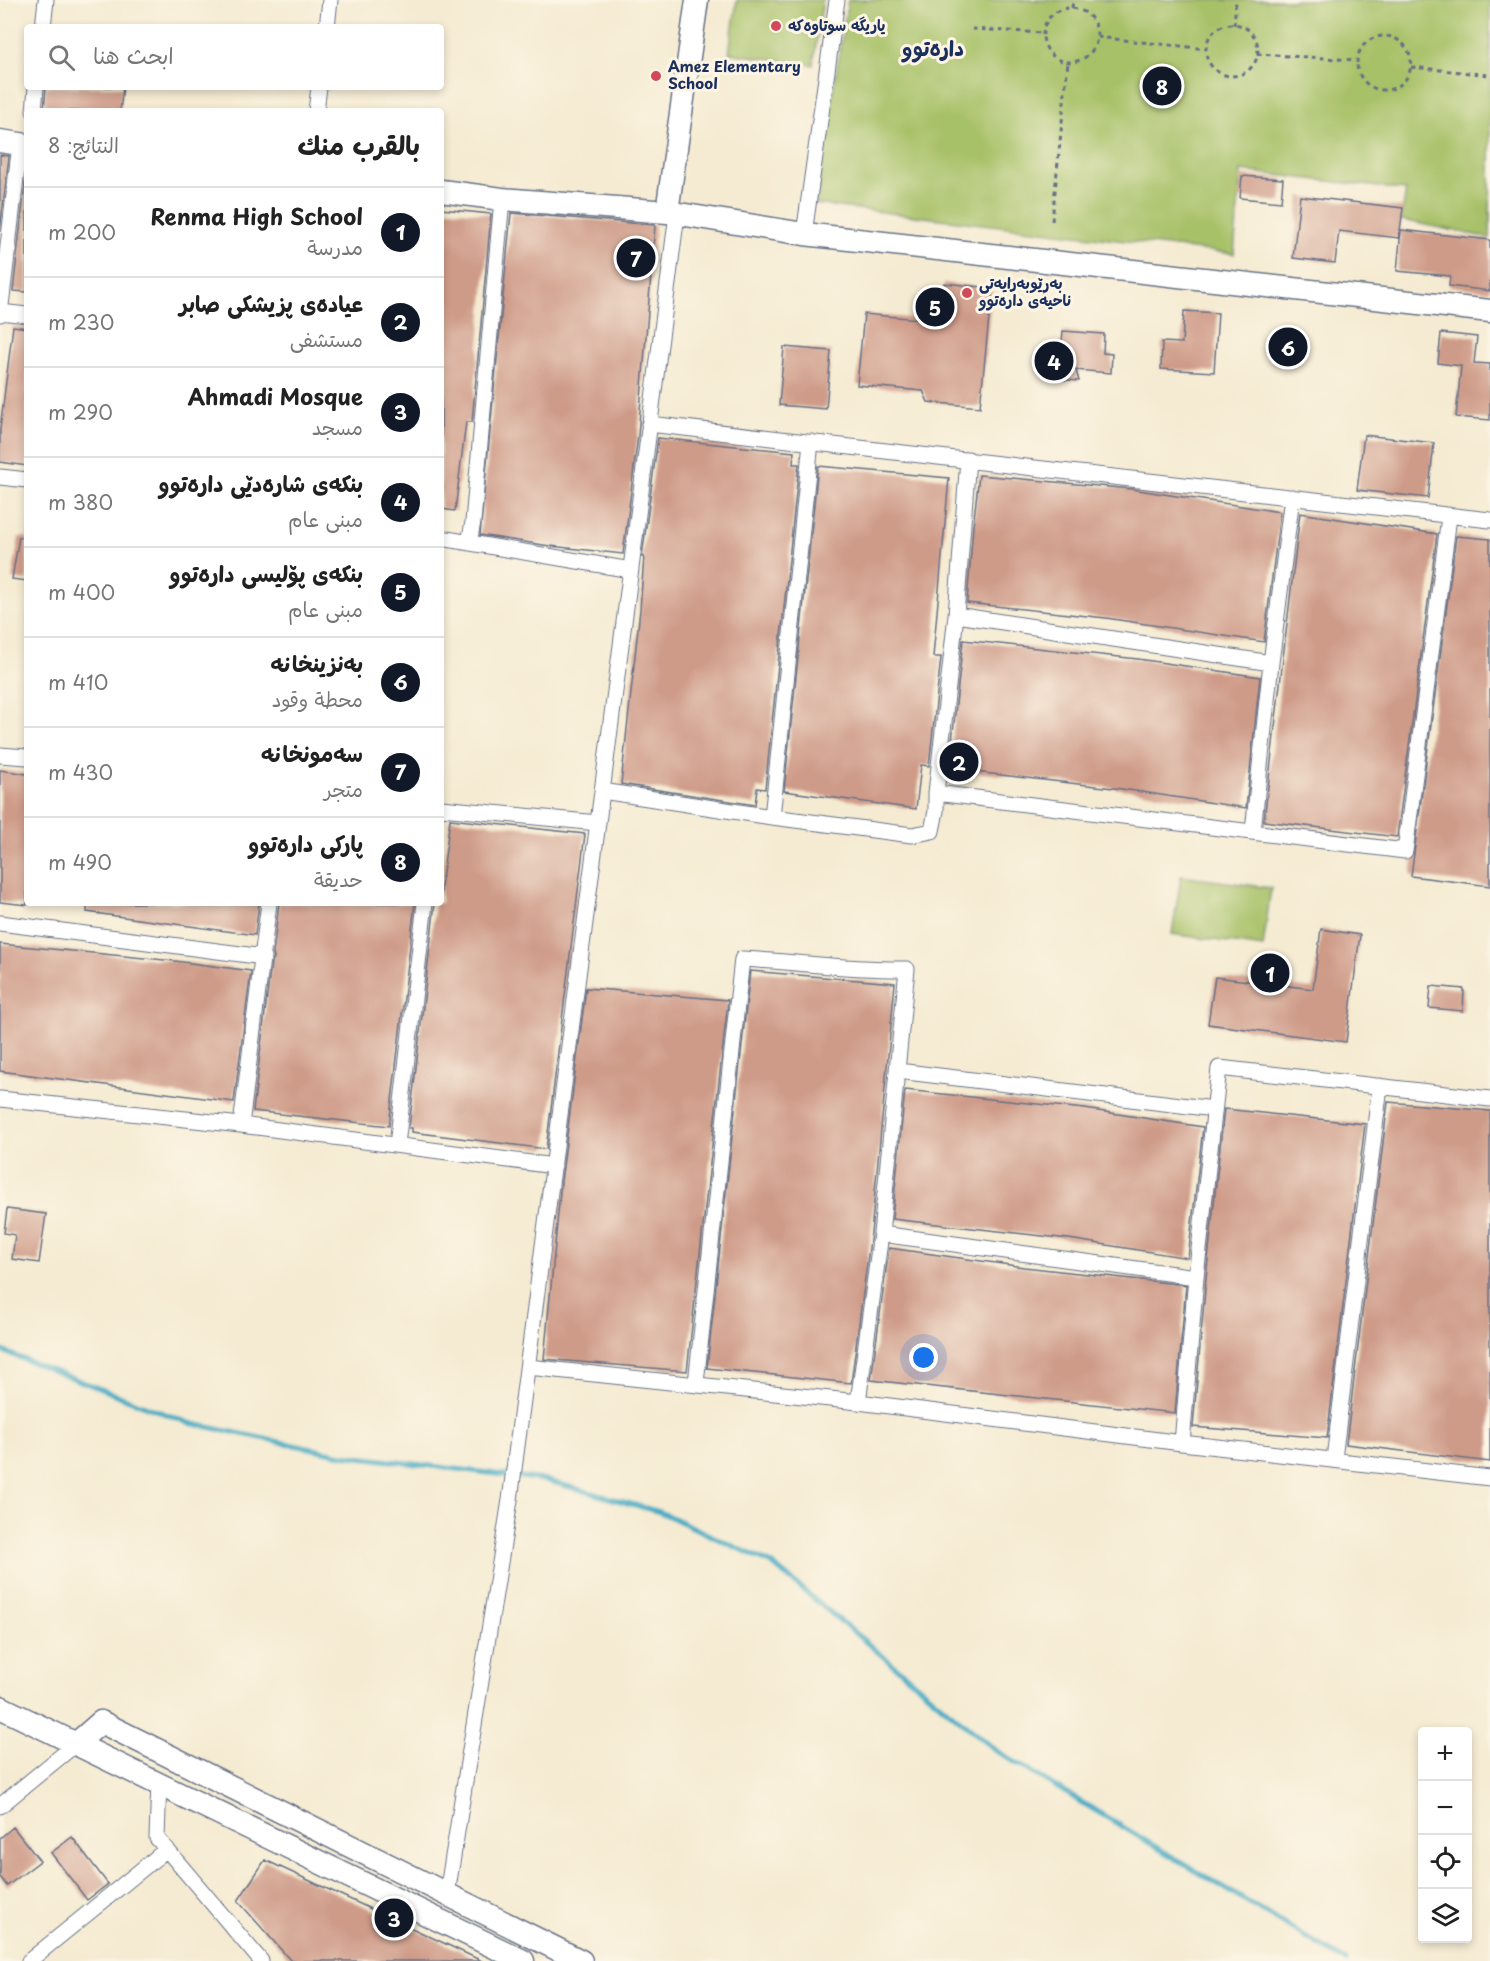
<!DOCTYPE html>
<html lang="ar">
<meta charset="utf-8">
<style>
body{margin:0;font-family:"Playpen Sans","Playpen Sans Arabic",sans-serif;background:#f2f2f2;color:#222;direction:rtl}
.controls{position:absolute;right:18px;bottom:18px;display:grid;overflow:hidden;border-radius:6px;box-shadow:0 3px 9px #0003}
.controls button{width:54px;height:54px;display:grid;place-items:center;padding:0;border:0;border-bottom:2px solid #e0e0e0;background:#fff;color:#222;font:30px sans-serif}
.you{position:absolute;left:924px;top:1358px;width:21px;height:21px;margin:-15px;border:4px solid #fff;border-radius:50%;background:#1a73e8;box-shadow:0 0 0 9px #1a73e833}
.badge{display:grid;place-items:center;width:39px;height:39px;border-radius:50%;background:#111827;color:#fff;font-size:20px;font-weight:700}
.pin{position:absolute;translate:-50% -50%;border:3px solid #fff;box-shadow:0 2px 6px #0006}
.list{margin:0;padding:0;list-style:none}
h2{display:flex;justify-content:space-between;align-items:center;height:78px;margin:0;padding:0 24px;font-size:26px}
h2 small{font-size:20px;font-weight:400;color:#767676}
.list li{display:grid;grid-template-columns:39px 1fr auto;gap:18px;align-items:center;box-sizing:border-box;height:90px;padding:0 24px;border-top:2px solid #e0e0e0}
.list b{display:block;font-size:22px;white-space:nowrap}
.list p{margin:0;font-size:20px;white-space:nowrap;color:#767676}
.list em{font-size:20px;font-style:normal;color:#767676}
.icon{flex:none;width:33px;height:33px;fill:none;stroke:currentColor;stroke-width:2;stroke-linecap:round;stroke-linejoin:round}
.map{position:relative;flex:none;width:1490px;height:1961px;overflow:hidden;direction:ltr}
.search{position:absolute;background:#fff;box-shadow:0 3px 9px #0003;left:24px;top:24px;width:420px;height:66px;display:flex;align-items:center;gap:15px;box-sizing:border-box;padding:0 21px;border-radius:6px;color:#767676;font-size:22px}
.panel{position:absolute;background:#fff;box-shadow:0 3px 9px #0003;left:24px;top:108px;width:420px;height:798px;border-radius:6px;direction:rtl}
.map>svg:first-child{display:block}
.green{fill:#a7c167;stroke:#617862;stroke-width:1.5}
.lines{fill:none;stroke-linecap:round;stroke-linejoin:round}
.stream{stroke:#46acc5;stroke-width:5}
.building{fill:#cf9b89}
.street-casing{stroke:#677187;stroke-width:17}
.secondary-casing{stroke:#677187;stroke-width:25}
.path{stroke:#677187;stroke-width:3;stroke-dasharray:4.5 4.5;stroke-linecap:butt}
.street{stroke:#fff;stroke-width:15}
.secondary{stroke:#fff;stroke-width:22}
.poi-dot{fill:#d1495b;stroke:#fcf5e5;stroke-width:2}
.labels{text-anchor:middle;stroke-width:6;stroke-linejoin:round;paint-order:stroke}
.poi-label{font-size:15px;font-weight:bold;fill:#1b2f5e;stroke:#fcf5e5;text-anchor:start}
.district-label{font-size:21px;font-weight:bold;fill:#1b2f5e;stroke:#fcf5e5}
</style>
<div class="map">
<svg width="1490" height="1961" viewBox="0 0 1490 1961">
<rect width="100%" height="100%" fill="#fcf5e5"/>
<filter id="ink" filterUnits="userSpaceOnUse"><feTurbulence type="fractalNoise" baseFrequency=".0167" numOctaves="2"/><feDisplacementMap in="SourceGraphic" scale="12" xChannelSelector="R" yChannelSelector="G"/><feConvolveMatrix kernelMatrix="1 2 1 2 8 2 1 2 1" color-interpolation-filters="sRGB"/></filter>
<filter id="wash" filterUnits="userSpaceOnUse"><feTurbulence type="fractalNoise" baseFrequency=".008" numOctaves="4" result="noise"/><feDisplacementMap in="SourceGraphic" scale="24" xChannelSelector="R" yChannelSelector="G"/><feGaussianBlur stdDeviation="1.35" result="paint"/><feColorMatrix in="noise" values="0 0 0 0 0 0 0 0 0 0 0 0 0 0 0 0 0 1.4 0 .05"/><feComposite in="paint" operator="in"/></filter>
<g filter="url(#wash)">
<rect width="100%" height="100%" fill="#f5ebd2"/>
<path class="green" d="M737 0H823L813 65 729 53Z
M848 0H1490V238L1401 220 1406 190 1241 171 1234 254 815 204Z
M1181 876 1271 888 1263 947 1172 934Z"/>
<g class="lines">
<path class="stream" d="M0 1350 189 1423 342 1455 545 1480 660 1512 772 1564 998 1752 1346 1961"/>
</g>
<g id="blocks">
<path class="building" d="M46 87H123L120 111H44Z
M0 155 9 156 0 231Z
M27 168V292L13 291Z
M1242 176 1283 179 1281 202 1240 198Z
M1300 196 1403 208 1399 238 1339 231 1335 263 1293 258Z
M441 209 491 214 472 422H466L455 511 441 509Z
M511 213 655 225 638 436 623 554 550 546 480 535Z
M1401 230 1490 240V291L1449 286 1450 276 1397 271Z
M944 283 992 288 980 407 928 402 923 391 857 385 864 314 940 321Z
M1184 311 1218 313 1214 372 1161 369 1162 342 1182 343Z
M13 326 27 328V466L0 462V429Z
M1063 331 1104 334 1103 353 1112 354 1111 373 1076 370 1079 381 1054 379 1055 366 1060 364Z
M1441 333 1477 337 1474 363 1490 364V420L1456 417 1461 366 1438 363Z
M784 347 831 351 826 409 779 405Z
M1364 435 1434 443 1428 498 1357 490Z
M658 438 794 452 793 464H799L765 789 757 788 755 805 621 784 640 610 644 557H642Z
M818 466 949 478 933 657H941L929 766 921 765 916 809 784 791Z
M979 475 1131 489 1280 512 1264 642 1106 618 967 603 973 527Z
M1300 513 1437 534 1397 837 1264 821Z
M1456 536 1490 539V886L1411 876Z
M19 537H27V581L12 579Z
M963 640 1138 659 1260 677 1246 808 1122 789 949 769Z
M0 770 27 774V905L0 902Z
M450 819 585 834 546 1149 412 1132V1128H409L435 903H441V887Z
M87 903H259L255 935 87 912Z
M279 903H415L389 1126 253 1111 271 963 274 958 273 953Z
M1321 929 1360 935 1346 1042 1208 1024 1215 977 1313 989Z
M0 944 175 961 251 971 234 1102 0 1071Z
M750 971 895 983 871 1233 851 1383 707 1368Z
M1431 986 1464 989 1463 1011 1429 1008Z
M586 988 728 1000 687 1371 544 1359 561 1182Z
M905 1090 1085 1109 1203 1127 1188 1258 1069 1239 892 1219Z
M1388 1102 1490 1111V1462L1346 1444Z
M1224 1109 1365 1124 1327 1438 1193 1427 1206 1278Z
M7 1209 46 1214 39 1263 12 1259 15 1235 4 1233Z
M889 1248 1024 1267 1186 1285 1175 1413 871 1380Z
M13 1827 40 1861 7 1886 0 1877V1838Z
M72 1837 108 1884 87 1900 51 1853Z
M265 1860 401 1923 482 1961H291L238 1901Z"/>
</g>
</g>
<g filter="url(#ink)">
<use href="#blocks" fill-opacity="0" stroke="#677187" stroke-width="1.5"/>
<g class="lines">
<g class="street-casing">
<path id="street" d="M43 27 46 0
M327 27 330 0
M34 111 36 87
M316 111 319 87
M804 234 837 0
M0 312 27 315
M0 314 20 144
M649 424 1490 520
M0 477 27 480
M441 538 631 570
M469 543 473 522 502 199
M956 615 1271 663
M0 755 27 757
M602 791 772 817 912 835 932 831 936 811V793L956 615 968 459
M936 793 1405 851 1449 517
M441 808 598 823
M772 817 811 442
M1253 831 1271 663 1292 497
M0 923 264 957
M898 1071 1214 1109
M0 1099 241 1125 554 1166
M241 1125 269 903
M397 1145 425 903
M881 1234 1196 1277
M528 1367 858 1402 1182 1443 1490 1478
M696 1383 742 959C797 962 852 970 907 969L881 1234 858 1402
M1182 1443 1196 1277 1219 1068 1490 1099
M1334 1459 1380 1086
M159 1782 157 1838 261 1961
M0 1806 77 1743
M447 1894 510 1500 677 214
M29 1961 167 1849"/>
</g>
<g class="secondary-casing">
<path id="secondary" d="M0 141 27 145
M441 191 502 199 667 212 804 234 1490 311
M667 212 697 0
M0 1707 523 1961
M77 1743 101 1722 581 1961"/>
</g>
<path class="path" d="M1072 8 1073 0
M1043 35a27 27 0 1 1 54 0a27 27 0 1 1-54 0Z
M1206 50a26 26 0 1 1 52 0a26 26 0 1 1-52 0Z
M1234 25 1236 0
M972 29 1042 33
M1357 63a27 27 0 1 1 54 0a27 27 0 1 1-54 0Z
M1097 37 1206 49
M1257 54 1356 60
M1411 67 1490 75
M1052 221 1068 62"/>
<use href="#street" class="street"/>
<use href="#secondary" class="secondary"/>
</g>
</g>
<g class="poi-dot">
<circle cx="776" cy="26" r="6"/>
<circle cx="656" cy="76" r="6"/>
<circle cx="967" cy="293" r="6"/>
</g>
<g class="labels">
<g class="poi-label">
<text x="788" y="31">یاریگە سوتاوەکە</text>
<text x="668" y="72">Amez Elementary<tspan x="668" dy="17">School</tspan></text>
<text x="979" y="289">بەڕێوبەرایەتی<tspan x="979" dy="17">ناحیەی دارەتوو</tspan></text>
</g>
<g class="district-label">
<text x="933" y="56">دارەتوو</text>
</g>
</g>
</svg>
<div class="controls">
<button>+</button>
<button>−</button>
<button><svg class="icon" aria-label="locate" viewBox="0 0 24 24"><circle cx="12" cy="12" r="6"/><path d="M12 2v4M12 18v4M2 12h4M18 12h4"/></svg></button>
<button><svg class="icon" aria-label="layers" viewBox="0 0 24 24"><path d="M12 4l9 5-9 5-9-5zM3 14l9 5 9-5"/></svg></button>
</div>
<div class="you"></div>
<div class="pin badge" style="left:1270px;top:973px">1</div>
<div class="pin badge" style="left:959px;top:762px">2</div>
<div class="pin badge" style="left:394px;top:1918px">3</div>
<div class="pin badge" style="left:1054px;top:361px">4</div>
<div class="pin badge" style="left:935px;top:307px">5</div>
<div class="pin badge" style="left:1288px;top:347px">6</div>
<div class="pin badge" style="left:636px;top:258px">7</div>
<div class="pin badge" style="left:1162px;top:86px">8</div>
<div class="search"><svg class="icon" aria-label="search" viewBox="0 0 24 24"><circle cx="10" cy="10" r="6"/><path d="M15 15l6 6"/></svg>ابحث هنا</div>
<section class="panel">
<h2>بالقرب منك<small>النتائج: 8</small></h2>
<ul class="list">
<li><span class="badge">1</span><div><b>Renma High School</b><p>مدرسة</p></div><em>200 m</em></li>
<li><span class="badge">2</span><div><b>عیادەی پزیشکی صابر</b><p>مستشفى</p></div><em>230 m</em></li>
<li><span class="badge">3</span><div><b>Ahmadi Mosque</b><p>مسجد</p></div><em>290 m</em></li>
<li><span class="badge">4</span><div><b>بنکەی شارەدێی دارەتوو</b><p>مبنى عام</p></div><em>380 m</em></li>
<li><span class="badge">5</span><div><b>بنکەی پۆلیسی دارەتوو</b><p>مبنى عام</p></div><em>400 m</em></li>
<li><span class="badge">6</span><div><b>بەنزینخانە</b><p>محطة وقود</p></div><em>410 m</em></li>
<li><span class="badge">7</span><div><b>سەمونخانە</b><p>متجر</p></div><em>430 m</em></li>
<li><span class="badge">8</span><div><b>پارکی دارەتوو</b><p>حديقة</p></div><em>490 m</em></li>
</ul>
</section>
</div>
